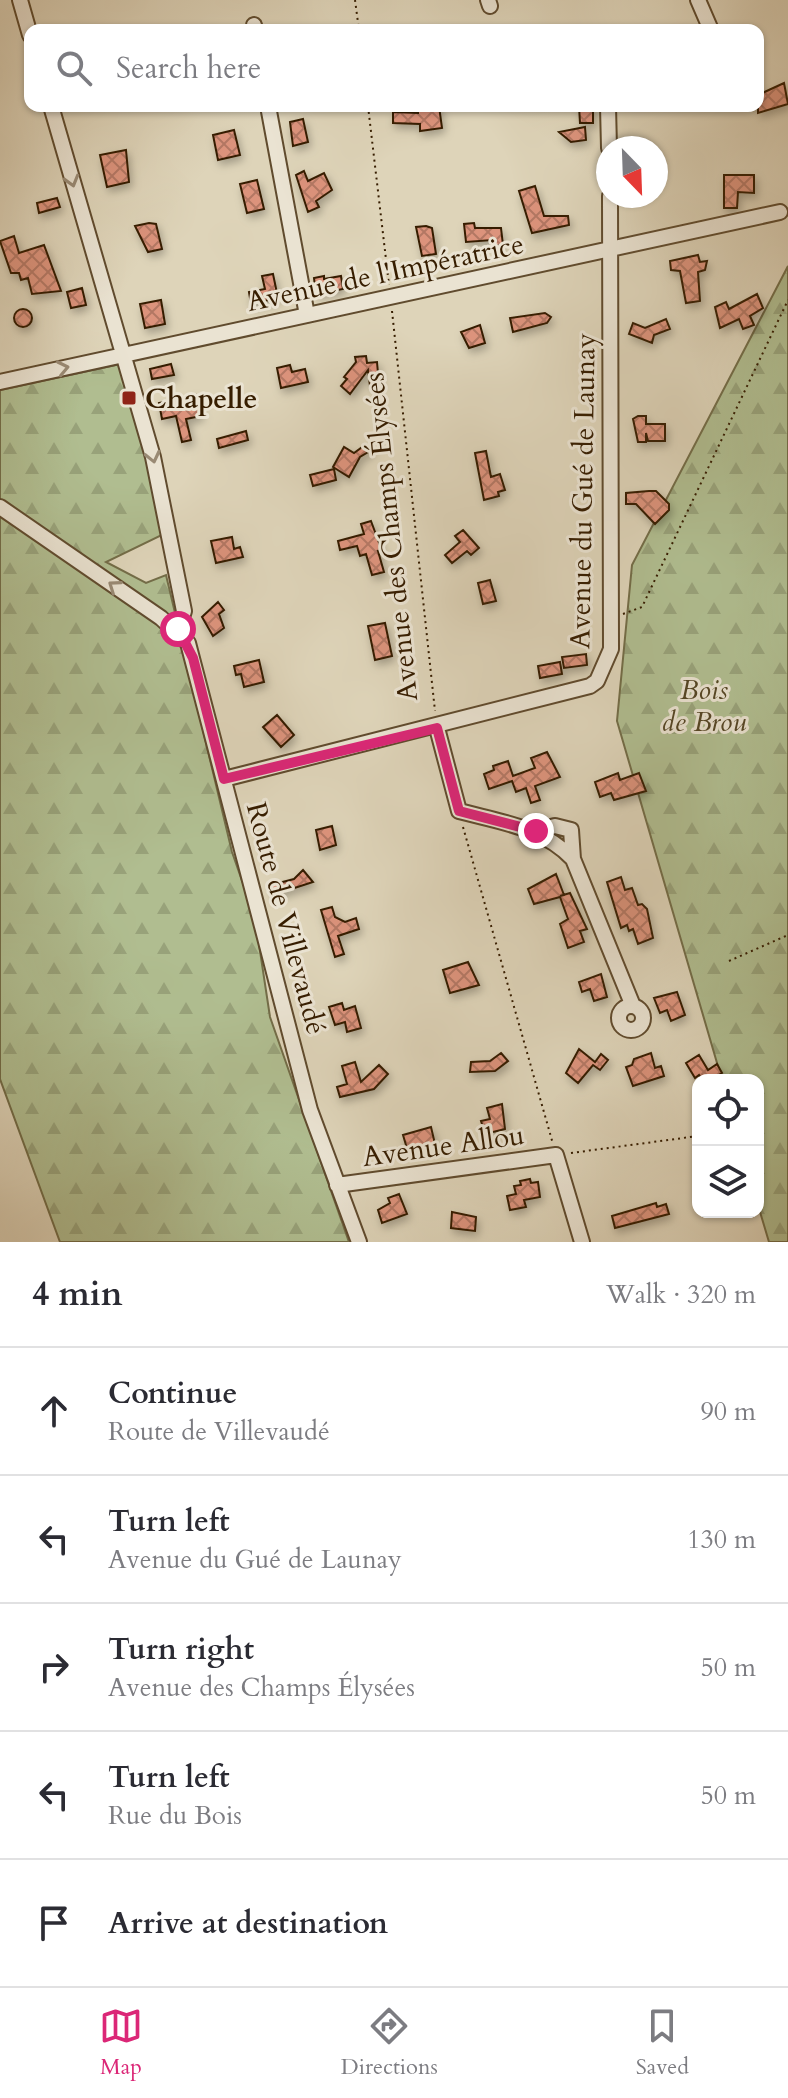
<!DOCTYPE html>
<meta charset="utf-8">
<style>
body{margin:0;font-family:Cardo,serif;background:#f7f7f7;color:#2b2b33}
.controls{position:absolute;right:24px;bottom:24px;display:grid;overflow:hidden;border-radius:16px;box-shadow:0 2px 6px #0004}
.controls button{width:72px;height:72px;display:grid;place-items:center;padding:0;border:0;border-bottom:2px solid #e1e1e2;background:#fff;color:#2b2b33;font:40px sans-serif}
.compass{position:absolute;left:596px;top:136px;width:72px;height:72px;border-radius:50%;background:#fff;box-shadow:0 2px 6px #0004;rotate:157deg}
.stop{position:absolute;width:24px;height:24px;margin:-18px;border:6px solid #db2777;border-radius:50%;background:#fff}
.stop.end{background:#db2777;border-color:#fff;box-shadow:0 2px 8px #0008}
.list{margin:0;padding:0;list-style:none}
h2{display:flex;justify-content:space-between;align-items:center;height:104px;margin:0;padding:0 32px;font-size:34px}
h2 small{font-size:26px;font-weight:400;color:#7c7c81}
.list li{display:grid;grid-template-columns:52px 1fr auto;gap:24px;align-items:center;box-sizing:border-box;height:128px;padding:0 32px;border-top:2px solid #e1e1e2}
.list b{display:block;font-size:30px;white-space:nowrap}
.list p{margin:0;font-size:26px;white-space:nowrap;color:#7c7c81}
.list em{font-size:26px;font-style:normal;color:#7c7c81}
.icon{flex:none;width:44px;height:44px;fill:none;stroke:currentColor;stroke-width:2;stroke-linecap:round;stroke-linejoin:round}
.map{position:relative;flex:none;width:788px;height:1242px;overflow:hidden}
.search{position:absolute;background:#fff;box-shadow:0 2px 6px #0004;left:24px;right:24px;top:24px;height:88px;display:flex;align-items:center;gap:20px;box-sizing:border-box;padding:0 28px;border-radius:16px;color:#7c7c81;font-size:30px}
.sheet{height:744px;background:#fff}
nav{display:flex;justify-content:space-around;align-items:center;box-sizing:border-box;height:112px;border-top:2px solid #e1e1e2;background:#fff;font-size:22px;color:#7c7c81}
nav a{display:grid;justify-items:center;gap:4px}
nav .on{color:#db2777}
.map>svg:first-child{display:block}
.forest{fill:url(#forest-firs);stroke:#736d48;stroke-width:2}
.building{fill:url(#building-cross-hatch);stroke:#361d00;stroke-width:2;filter:url(#shadow)}
.lines{fill:none;stroke-linecap:round;stroke-linejoin:round}
.minor-casing{stroke:#604b2e;stroke-width:18}
.path{stroke:#361d00;stroke-width:2;stroke-dasharray:2 4;stroke-linecap:butt}
.minor{stroke:#eae3d2;stroke-width:14}
.oneway{stroke:#998a74}
.route{stroke:#db2777;stroke-width:10}
.poi-dot{fill:#8f2418;stroke:#eae3d2;stroke-width:3}
.labels{text-anchor:middle;stroke-width:6;stroke-linejoin:round;paint-order:stroke}
.street-label{font-size:28px;fill:#361d00;stroke:#eae3d2}
.poi-label{font-size:28px;font-weight:bold;fill:#361d00;stroke:#eae3d2;text-anchor:start}
.park-label{font-size:28px;font-style:italic;fill:#544524;stroke:#eae3d2}
</style>
<div class="map">
<svg width="788" height="1242" viewBox="0 0 788 1242">
<defs>
<pattern id="forest-firs" width="22" height="20" patternUnits="userSpaceOnUse" patternTransform="scale(2)"><rect width="22" height="20" fill="#b0bd90"/><path d="M5 1l3.5 6h-7zM16 11l3.5 6h-7z" fill="#98a27a"/></pattern>
<pattern id="building-cross-hatch" width="8" height="8" patternUnits="userSpaceOnUse" patternTransform="scale(2)"><rect width="8" height="8" fill="#dc937c"/><path d="M0 0l8 8M0 8l8-8" fill="none" stroke="#b37763"/></pattern>
<filter id="shadow"><feDropShadow dx="2.5" dy="4.5" stdDeviation="4" flood-color="#0004"/></filter>
</defs>
<rect width="100%" height="100%" fill="#ded4b9"/>
<filter id="stains"><feTurbulence type="fractalNoise" baseFrequency=".0025" numOctaves="4"/><feColorMatrix values="0 0 0 0 .2 0 0 0 0 .09 0 0 0 0 .02 0 0 0 .5 -.17"/></filter>
<radialGradient id="worn" r=".72"><stop offset=".6" stop-color="#630" stop-opacity="0"/><stop offset="1" stop-color="#630" stop-opacity=".3"/></radialGradient>
<path class="forest" d="M788 266V1242H769L758 1205V1080H722L617 721 632 565Z
M125 363 166 533 106 562 146 583 166 575 232 852 255 918 270 1017 349 1242H60L0 1079V390Z"/>
<path class="building" d="M784 83 788 104 758 113V95Z
M418 106H439L442 128 420 131V124L393 123V112L418 113Z
M579 106H593V123H580Z
M303 119 308 142 293 146 290 122Z
M585 127 586 140 571 142 559 132Z
M234 130 240 155 218 160 213 135Z
M126 150 129 182 107 187 100 155Z
M304 171 308 181 324 173 332 190 316 201 319 207 308 212 296 175Z
M724 175H754V193L738 192 737 208H724Z
M257 180 264 209 247 213 240 184Z
M535 186 544 216H568L569 225 532 233 519 191Z
M57 198 60 207 39 213 37 203Z
M149 223 156 224 162 249 148 252 135 226Z
M474 223 475 228H501L503 245 492 246V240L466 242 464 224Z
M426 226 432 228 436 254 422 256 416 227Z
M14 236 19 253 44 245 61 291 32 294 28 278 21 280 19 273H11L0 241Z
M698 255 700 262 707 261 705 270 698 272 700 301 686 303 680 271 671 270 670 261Z
M273 274 278 298 251 304 249 292 265 289 262 276Z
M324 276V279L341 276 343 289 316 294 314 278Z
M82 288 86 305 71 308 67 292Z
M757 294 763 308 750 316 754 325 743 329 739 319 720 328 715 307 726 302 729 309Z
M161 300 165 324 145 328 140 304Z
M14 318a9 9 0 1 1 18 0a9 9 0 1 1-18 0Z
M545 313 551 317 547 323 513 332 510 318Z
M666 319 670 329 654 335 652 343 629 334 633 323 645 328Z
M480 325 485 343 469 348 461 332Z
M366 356 367 363 377 362 379 385 370 386 368 370 350 394 341 386 347 379 344 377 356 362 355 357Z
M171 364 174 375 152 379 150 369Z
M290 365 292 372 305 369 308 382 281 388 277 368Z
M196 395 201 416 186 419 191 440 182 442 176 416 162 419 159 403Z
M638 416H646V424H665V441H648L646 433V442H638L633 419Z
M246 431 248 440 219 448 217 439Z
M365 445 373 449 360 457 349 477 333 467 344 447 354 453Z
M486 451 491 477 500 474 505 490 498 492 499 496 484 500 475 453Z
M334 469 336 480 313 486 310 475Z
M649 491H656L669 504V510L655 524 636 504H626V493Z
M371 521 382 551H378L384 572 372 575 366 554 360 556 357 546 340 550 338 541 364 534 361 524Z
M463 530 479 548 471 555 467 551 452 563 445 555 460 542 455 536Z
M232 537 234 549 240 547 243 557 216 563 211 541Z
M490 580 496 601 483 604 478 583Z
M218 602 224 610 219 614 224 628 213 636 202 617Z
M385 623 392 656 375 660 368 626Z
M586 654 587 665 564 668 562 657Z
M259 660 264 682 244 687 241 674 236 675 234 666Z
M560 662 562 674 540 678 538 666Z
M277 715 294 735 281 747 263 727Z
M547 752 560 777 535 786 540 800 531 803 526 788 516 792 512 781 489 789 484 774 494 770 493 766 508 761 513 776 535 768 531 758Z
M618 773 620 780 639 773 646 791 614 800 611 793 600 797 595 782Z
M332 826 336 845 320 850 316 830Z
M303 870 313 882 273 895 271 885 294 879Z
M556 874 564 895 560 896 570 893 587 929 580 931 584 942 568 948 560 924 568 919 560 897 534 904 528 889Z
M621 877 625 890 632 888 638 905 642 904 647 909 653 938 638 944 633 929 629 931 627 925 621 928 607 882Z
M332 907 335 917 345 922 356 918 359 929 338 936 344 954 335 957 321 910Z
M468 962 479 985 450 993 443 970Z
M601 974 607 997 594 1001 590 989 582 992 579 982Z
M677 992 685 1015 671 1021 667 1010 660 1013 654 998Z
M342 1003 344 1010 355 1006 361 1028 347 1032 345 1022 335 1025 329 1007Z
M579 1049 595 1062 601 1054 608 1060 600 1070 593 1065 578 1083 566 1073Z
M501 1053 508 1061 495 1071 470 1072 471 1062 490 1061Z
M651 1053 655 1068 661 1066 664 1076 633 1086 626 1067 632 1065 634 1059Z
M699 1055 708 1070 717 1064 722 1073 710 1080H702L699 1075 695 1078 686 1063Z
M355 1062 361 1082 379 1065 388 1074 374 1089 340 1097 337 1087 347 1084 342 1066Z
M502 1104 505 1129 485 1134 481 1121 490 1119 487 1108Z
M431 1127 435 1144 408 1152 403 1135Z
M530 1179 531 1183 538 1182 540 1197 524 1200 526 1207 510 1210 507 1196 516 1194 514 1186 521 1185 520 1181Z
M399 1194 407 1214 382 1223 378 1210 390 1203 388 1198Z
M656 1203 657 1207 666 1204 669 1214 615 1228 612 1216Z
M452 1212 476 1217 475 1231 451 1228Z"/>
<g class="lines">
<g class="minor-casing">
<path id="minor" d="M20 0 30 35
M488 0 490 6
M698 0 711 30
M254 25 255 30
M51 106 153 457 184 611 178 631
M268 106 307 315
M608 106 609 148
M0 382 780 212
M0 507 161 618 188 643 310 1110 359 1242
M437 728 459 811C500 822 543 827 573 859L633 1006
M224 779 590 686 597 681 611 649 610 196
M536 831 555 826 571 830 573 859
M619 1018a12 12 0 1 1 24 0a12 12 0 1 1-24 0Z
M337 1185 556 1155 582 1242"/>
</g>
<path class="path" d="M355 0 359 30
M368 106 389 285
M392 311 435 711
M623 614 642 607 788 300
M463 827 553 1144
M729 961 788 935
M571 1153 698 1136"/>
<use href="#minor" class="minor"/>
</g>
<defs><path id="oneway-chevron" d="M-2-3.5L2.5 0L-2 3.5" fill="none" stroke-width="1.6" stroke-linecap="round" stroke-linejoin="round" transform="scale(2)"/></defs>
<g class="oneway">
<use href="#oneway-chevron" transform="translate(72 181) rotate(74)"/>
<use href="#oneway-chevron" transform="translate(63 368) rotate(-12)"/>
<use href="#oneway-chevron" transform="translate(153 457) rotate(77)"/>
<use href="#oneway-chevron" transform="translate(114 586) rotate(-145)"/>
</g>
<g class="lines">
<path class="route" d="M178 629 193 658 224 779 437 728 459 811 536 831"/>
</g>
<rect class="poi-dot" x="121" y="390" width="16" height="16" rx="4"/>
<g class="labels">
<g class="street-label">
<text transform="translate(385 272) rotate(-12)" y="10">Avenue de l'Impératrice</text>
<text transform="translate(582 491) rotate(-89)" y="10">Avenue du Gué de Launay</text>
<text transform="translate(390 537) rotate(-96)" y="10">Avenue des Champs Élysées</text>
<text transform="translate(287 918) rotate(75)" y="10">Route de Villevaudé</text>
<text transform="translate(443 1145) rotate(-8)" y="10">Avenue Allou</text>
</g>
<g class="poi-label">
<text x="145" y="408">Chapelle</text>
</g>
<g class="park-label">
<text x="704" y="699">Bois<tspan x="704" dy="32">de Brou</tspan></text>
</g>
</g>
<rect width="100%" height="100%" filter="url(#stains)"/>
<rect width="100%" height="100%" fill="url(#worn)"/>
</svg>
<div class="controls">
<button><svg class="icon" aria-label="locate" viewBox="0 0 24 24"><circle cx="12" cy="12" r="6"/><path d="M12 2v4M12 18v4M2 12h4M18 12h4"/></svg></button>
<button><svg class="icon" aria-label="layers" viewBox="0 0 24 24"><path d="M12 4l9 5-9 5-9-5zM3 14l9 5 9-5"/></svg></button>
</div>
<svg class="compass" viewBox="-18 -18 36 36"><path d="M0-13l5 13h-10z" fill="#e53935"/><path d="M0 13l5-13h-10z" fill="#7c7c81"/></svg>
<div class="stop" style="left:178px;top:629px"></div>
<div class="stop end" style="left:536px;top:831px"></div>
<div class="search"><svg class="icon" aria-label="search" viewBox="0 0 24 24"><circle cx="10" cy="10" r="6"/><path d="M15 15l6 6"/></svg>Search here</div>
</div>
<section class="sheet">
<h2>4 min<small>Walk · 320 m</small></h2>
<ul class="list">
<li><svg class="icon" aria-label="ahead" viewBox="0 0 24 24"><path d="M12 20V5M6 11l6-6 6 6"/></svg><div><b>Continue</b><p>Route de Villevaudé</p></div><em>90 m</em></li>
<li><svg class="icon" aria-label="left" viewBox="0 0 24 24"><path d="M17 20v-9H6M10 6l-5 5 5 5"/></svg><div><b>Turn left</b><p>Avenue du Gué de Launay</p></div><em>130 m</em></li>
<li><svg class="icon" aria-label="right" viewBox="0 0 24 24"><path d="M7 20v-9h11M14 6l5 5-5 5"/></svg><div><b>Turn right</b><p>Avenue des Champs Élysées</p></div><em>50 m</em></li>
<li><svg class="icon" aria-label="left" viewBox="0 0 24 24"><path d="M17 20v-9H6M10 6l-5 5 5 5"/></svg><div><b>Turn left</b><p>Rue du Bois</p></div><em>50 m</em></li>
<li><svg class="icon" aria-label="arrive" viewBox="0 0 24 24"><path d="M6 21V4h12l-3 4 3 4H6"/></svg><div><b>Arrive at destination</b></div></li>
</ul>
</section>
<nav>
<a class="on"><svg class="icon" aria-label="map" viewBox="0 0 24 24"><path d="M3 6l6-2 6 2 6-2v14l-6 2-6-2-6 2zM9 4v14M15 6v14"/></svg>Map</a>
<a><svg class="icon" aria-label="directions" viewBox="0 0 24 24"><path d="M12 3l9 9-9 9-9-9zM9 14v-3h6M13 9l2 2-2 2"/></svg>Directions</a>
<a><svg class="icon" aria-label="saved" viewBox="0 0 24 24"><path d="M7 4h10v16l-5-4-5 4z"/></svg>Saved</a>
</nav>
